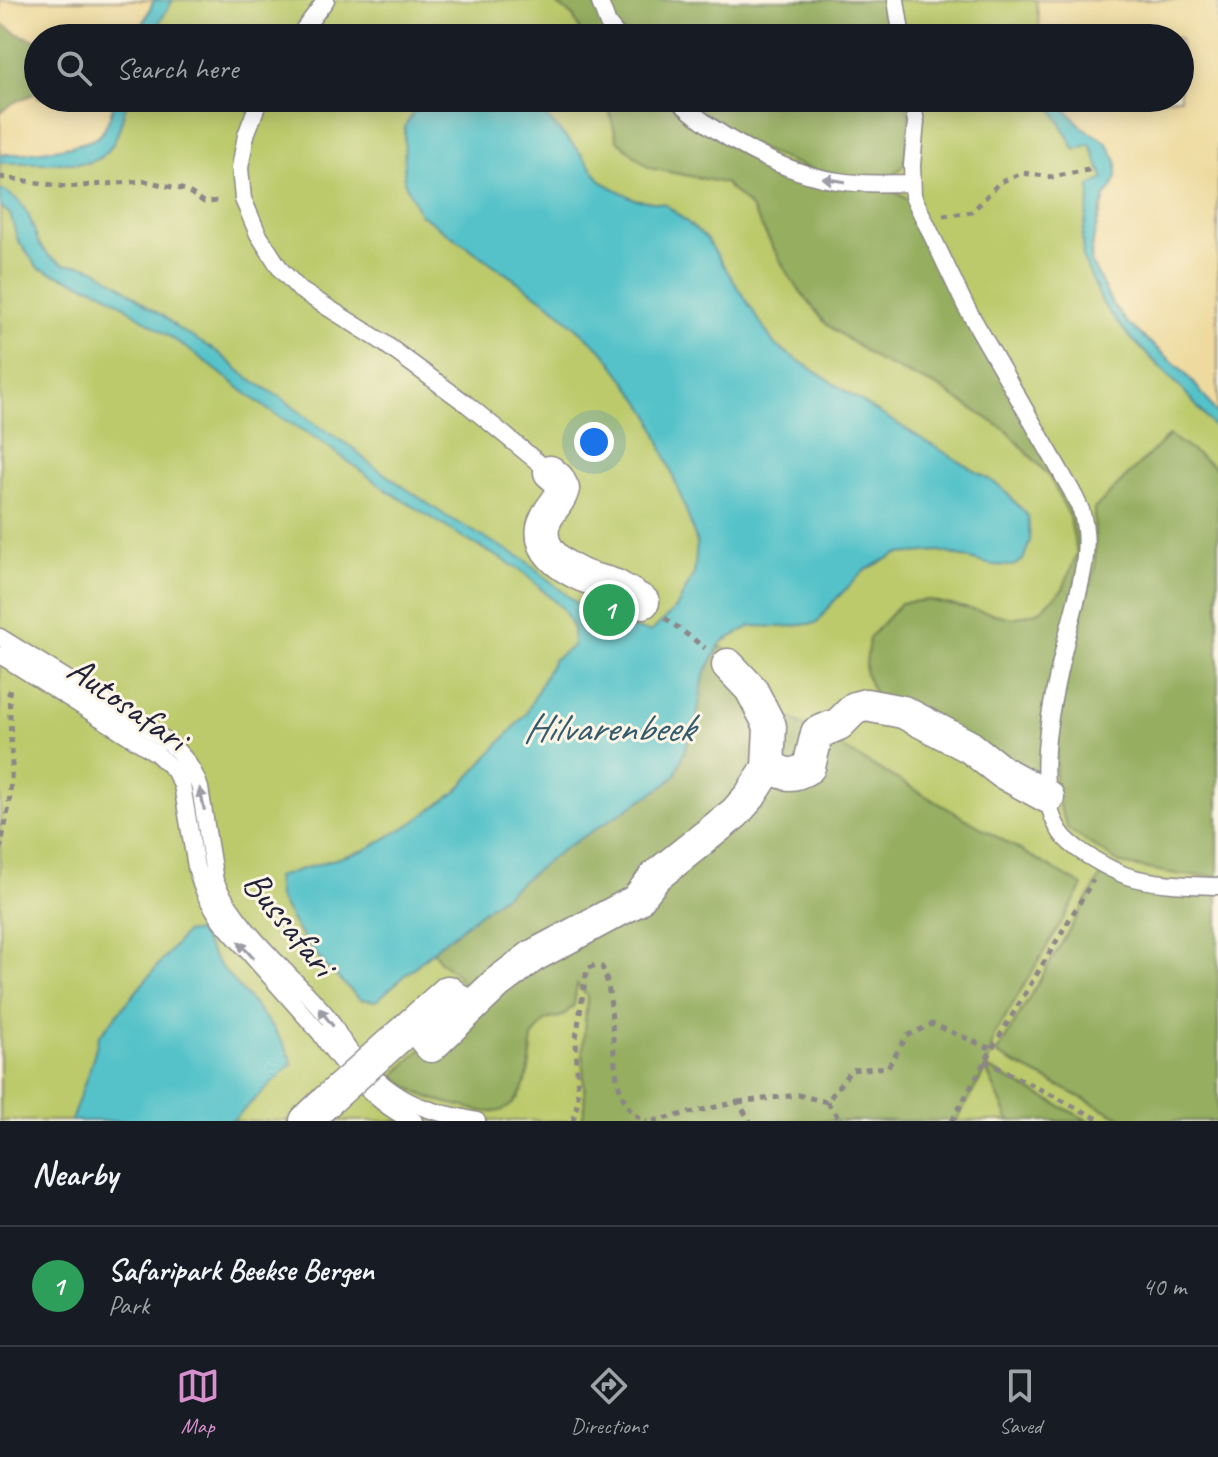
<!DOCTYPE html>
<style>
body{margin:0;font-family:Caveat,sans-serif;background:#242831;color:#f1f3f6}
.you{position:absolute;left:594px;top:442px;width:28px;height:28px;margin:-20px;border:6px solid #fff;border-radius:50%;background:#1a73e8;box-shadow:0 0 0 12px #1a73e833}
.badge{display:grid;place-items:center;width:52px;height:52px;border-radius:50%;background:#d690ce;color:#fff;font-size:26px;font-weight:700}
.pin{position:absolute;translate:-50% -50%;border:4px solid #fff;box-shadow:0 2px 8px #0006}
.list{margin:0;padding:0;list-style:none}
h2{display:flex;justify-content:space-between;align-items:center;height:104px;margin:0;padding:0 32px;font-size:34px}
h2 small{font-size:26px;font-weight:400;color:#9ea1a6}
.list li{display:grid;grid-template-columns:52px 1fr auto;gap:24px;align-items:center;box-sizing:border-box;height:120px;padding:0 32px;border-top:2px solid #363941}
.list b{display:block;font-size:30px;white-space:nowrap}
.list p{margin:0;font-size:26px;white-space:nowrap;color:#9ea1a6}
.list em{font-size:26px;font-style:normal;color:#9ea1a6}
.icon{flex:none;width:44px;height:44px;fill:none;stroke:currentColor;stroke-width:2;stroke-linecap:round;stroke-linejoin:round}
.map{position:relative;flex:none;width:1218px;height:1121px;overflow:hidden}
.search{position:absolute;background:#171b24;box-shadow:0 4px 20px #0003;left:24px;right:24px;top:24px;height:88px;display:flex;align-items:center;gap:20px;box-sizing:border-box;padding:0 28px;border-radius:44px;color:#9ea1a6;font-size:30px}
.sheet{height:224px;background:#171b24}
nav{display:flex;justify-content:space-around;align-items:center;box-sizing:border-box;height:112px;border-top:2px solid #363941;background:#171b24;font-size:22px;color:#9ea1a6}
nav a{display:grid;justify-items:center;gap:4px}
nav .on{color:#d690ce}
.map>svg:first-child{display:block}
.green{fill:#bcca6c;stroke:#6f7654;stroke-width:2;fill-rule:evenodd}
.forest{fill:#95ae60;stroke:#5c684e;stroke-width:2}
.sand{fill:#eeda9e;stroke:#887e6c;stroke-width:2}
.water{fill:#55c2c9;stroke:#3c7282;stroke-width:2}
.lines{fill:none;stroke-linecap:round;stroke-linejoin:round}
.lane-casing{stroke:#8c8687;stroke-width:19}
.street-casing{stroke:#8c8687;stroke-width:35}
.path{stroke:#8c8687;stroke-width:5;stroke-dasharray:6 6;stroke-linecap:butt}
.lane{stroke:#fff;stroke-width:16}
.street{stroke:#fff;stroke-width:32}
.street-bridge-casing{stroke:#8c8687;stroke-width:35;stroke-linecap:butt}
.street-bridge{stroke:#fff;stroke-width:32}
.oneway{fill:#9c9ca7}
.labels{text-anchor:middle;stroke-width:6;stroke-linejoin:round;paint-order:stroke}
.street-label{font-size:38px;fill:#22223b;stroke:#fcf5e5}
.water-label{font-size:40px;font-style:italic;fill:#345a6d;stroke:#fcf5e5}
</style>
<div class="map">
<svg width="1218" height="1121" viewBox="0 0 1218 1121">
<rect width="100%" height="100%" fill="#fcf5e5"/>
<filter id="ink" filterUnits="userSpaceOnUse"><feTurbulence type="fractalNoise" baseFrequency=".0125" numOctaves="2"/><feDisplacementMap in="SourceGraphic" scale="16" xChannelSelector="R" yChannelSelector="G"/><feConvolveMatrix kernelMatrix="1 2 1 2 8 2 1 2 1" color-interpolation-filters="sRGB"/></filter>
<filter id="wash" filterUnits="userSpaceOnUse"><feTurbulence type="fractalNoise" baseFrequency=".006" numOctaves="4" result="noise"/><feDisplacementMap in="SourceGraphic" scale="32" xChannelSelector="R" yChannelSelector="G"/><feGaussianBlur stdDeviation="1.8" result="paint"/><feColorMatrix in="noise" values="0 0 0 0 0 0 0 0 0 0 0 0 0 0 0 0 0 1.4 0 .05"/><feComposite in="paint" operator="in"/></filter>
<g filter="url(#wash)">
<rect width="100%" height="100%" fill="#f6ebd3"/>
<path class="green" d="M0 0H1218V1121H0ZM38 38H1180V98H38Z"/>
<path class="forest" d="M551 0H593L611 38H584L573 16Z
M606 0H889L896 38H627L613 21Z
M0 23 18 34 38 41V92L13 103 0 113Z
M606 98H666L690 120 745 156 892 190 908 200 1074 512 1079 539 1078 565 1041 799 876 697 865 673 869 638 901 603 928 600 1013 618 1040 611 1063 589 1077 553 1069 515 1049 476 1008 432 940 388 879 361 826 324 790 278 752 209 724 183 649 168 617 140Z
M684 98H906L910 122 904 164 892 178 840 176 810 169 750 145Z
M1169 435 1218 469V876L1182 875 1121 864 1068 829 1054 792 1059 723 1073 645 1095 568 1094 509Z
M720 646 764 676 783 714 1083 886 994 1036 987 1068 1089 1121H1009L986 1069 956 1121H582C587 1101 583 1082 583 1062 582 1040 586 1018 587 996L577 984 574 1005 563 1016 546 1020 532 1037C532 1062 526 1111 493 1112 481 1113 467 1107 456 1105 433 1100 412 1093 394 1076L418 1052 483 1009 454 972 440 962 433 950 562 850 665 785 675 776 697 717 704 675Z
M1103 873 1218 892V1121H1127L996 1054Z"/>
<path class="sand" d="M0 0H154L137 38H38V41L18 34 0 23Z
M1036 0H1218V415L1181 369 1127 323 1112 304 1091 262 1094 235 1105 197 1113 186 1117 176V161L1088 130 1082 128 1056 98H1180V38H1041Z
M38 92V98H115C112 110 109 124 101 134 88 148 20 154 0 155V113L13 103Z"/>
<path class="water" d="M154 0H173L150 38H137Z
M115 98H128C120 123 118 156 87 163H0V155C20 154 88 148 101 134 109 124 112 110 115 98Z
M422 98H528L578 150 602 182 634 199 665 204 706 238 775 345 873 409 1000 486 1028 516 1030 541 1023 560 1013 566 992 565 940 551 897 554 865 570 833 602 817 623 784 627 751 626 721 643 704 675 697 717 675 776 665 785 562 850 442 943 376 1001 360 999 325 966 298 931 278 897 276 877 365 850 414 822 456 792 526 714 553 660 573 646V629L563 609 523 572 502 559 472 543 388 491 319 440 268 410 198 356 102 291 38 268 18 240 10 214 0 206V190L5 191 19 201 29 216 39 244 50 257 65 265H82L97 270 122 286 147 306 166 318 177 328 219 353 247 377 286 401 315 424 353 448 365 460 446 516 525 560 588 613 608 624 651 632 676 608 694 574 697 543 687 513 649 413 605 353 550 304 420 214 404 181 405 126Z
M1047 98H1056L1082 127 1106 142 1117 161V176L1113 186 1105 197 1098 219 1091 249V262L1112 305 1127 323 1181 369 1198 388 1218 415V432L1184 391 1128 335 1104 306 1083 259 1082 238 1090 197V186L1104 179 1090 144 1075 150Z
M197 931C205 941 210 953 218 963 236 987 287 1036 292 1064L232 1121H71L91 1065 99 1036 185 933Z"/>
</g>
<g filter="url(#ink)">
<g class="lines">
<g class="lane-casing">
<path id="lane" d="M599 0 608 24 619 38
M896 0 902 38
M297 38 326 0
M260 98 246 135 240 168 243 199 258 234 281 270 300 290 381 341 468 405 550 472
M675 98C716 136 782 173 838 181 861 185 888 183 912 183
M912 98 916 122 912 165 913 196 965 305 1070 488C1074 495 1078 503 1081 510 1094 552 1077 595 1067 636 1055 687 1026 794 1065 838 1078 852 1109 869 1127 876 1156 885 1188 885 1218 886
M0 637 164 739C182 753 193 767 200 788L215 881C240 934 291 973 328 1017 334 1025 338 1035 344 1043 358 1064 380 1084 401 1097 424 1111 451 1115 477 1121
M0 655 156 753 174 770 182 785 196 867 201 884 207 898 221 921 320 1033C339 1063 380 1108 414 1121"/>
</g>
<g class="street-casing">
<path id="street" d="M550 472 558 479 563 489C559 505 547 509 543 527 539 550 560 565 579 574 590 580 604 581 616 586 625 591 634 597 643 602
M768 765C785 775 791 778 809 767L817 733 839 724 855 708 866 705 903 712 970 747 1002 772 1048 797
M397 1038 448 992 457 999 422 1035 431 1046 497 983 533 956 636 901 656 876 735 813 750 796 768 768 770 726 751 689 728 665
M306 1121 327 1101"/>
</g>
<path class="path" d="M0 177 66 187 145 181 186 190 204 202 222 201
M943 216 972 212 1000 182 1022 173 1052 177 1088 170 1092 167
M665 618 705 648
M0 850 9 806 12 765 9 693 11 684
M985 1061 1102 1121
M738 1102 798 1095 827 1102 851 1070 888 1067 907 1036 932 1024 992 1049
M827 1102 841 1121
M573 1121 578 1100 576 1038 587 969 595 965 602 967C620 1006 604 1078 631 1111 634 1116 641 1118 647 1121
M653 1121 738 1102 750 1121
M952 1121 992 1049 1093 880"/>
<use href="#lane" class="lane"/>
<use href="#street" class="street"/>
<g class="street-bridge-casing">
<path id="street-bridge" d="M327 1101 397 1038"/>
</g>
<use href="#street-bridge" class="street-bridge"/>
</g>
<defs><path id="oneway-solid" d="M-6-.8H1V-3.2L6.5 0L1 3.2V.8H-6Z" transform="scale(2)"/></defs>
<g class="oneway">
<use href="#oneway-solid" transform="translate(834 180) rotate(-171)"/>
<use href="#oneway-solid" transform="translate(202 799) rotate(-102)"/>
<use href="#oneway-solid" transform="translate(246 950) rotate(-132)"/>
<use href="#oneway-solid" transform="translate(326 1017) rotate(-128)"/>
</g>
</g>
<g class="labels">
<g class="street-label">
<text transform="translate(128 703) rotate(35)" y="13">Autosafari</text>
<text transform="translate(290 923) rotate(51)" y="13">Bussafari</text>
</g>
<g class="water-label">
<text x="608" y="741">Hilvarenbeek</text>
</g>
</g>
</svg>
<div class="you"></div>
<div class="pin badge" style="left:609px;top:610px;background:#2e9e5b">1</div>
<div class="search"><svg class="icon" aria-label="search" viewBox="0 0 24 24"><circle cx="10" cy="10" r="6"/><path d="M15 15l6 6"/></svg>Search here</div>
</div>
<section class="sheet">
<h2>Nearby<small></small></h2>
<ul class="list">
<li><span class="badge" style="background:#2e9e5b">1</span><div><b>Safaripark Beekse Bergen</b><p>Park</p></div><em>40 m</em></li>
</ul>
</section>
<nav>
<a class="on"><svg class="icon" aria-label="map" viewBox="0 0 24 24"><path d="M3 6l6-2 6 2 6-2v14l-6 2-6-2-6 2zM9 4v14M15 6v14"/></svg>Map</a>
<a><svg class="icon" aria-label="directions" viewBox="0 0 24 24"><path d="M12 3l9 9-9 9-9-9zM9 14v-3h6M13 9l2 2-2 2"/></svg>Directions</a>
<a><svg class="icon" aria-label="saved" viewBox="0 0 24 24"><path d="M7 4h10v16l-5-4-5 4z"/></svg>Saved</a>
</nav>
